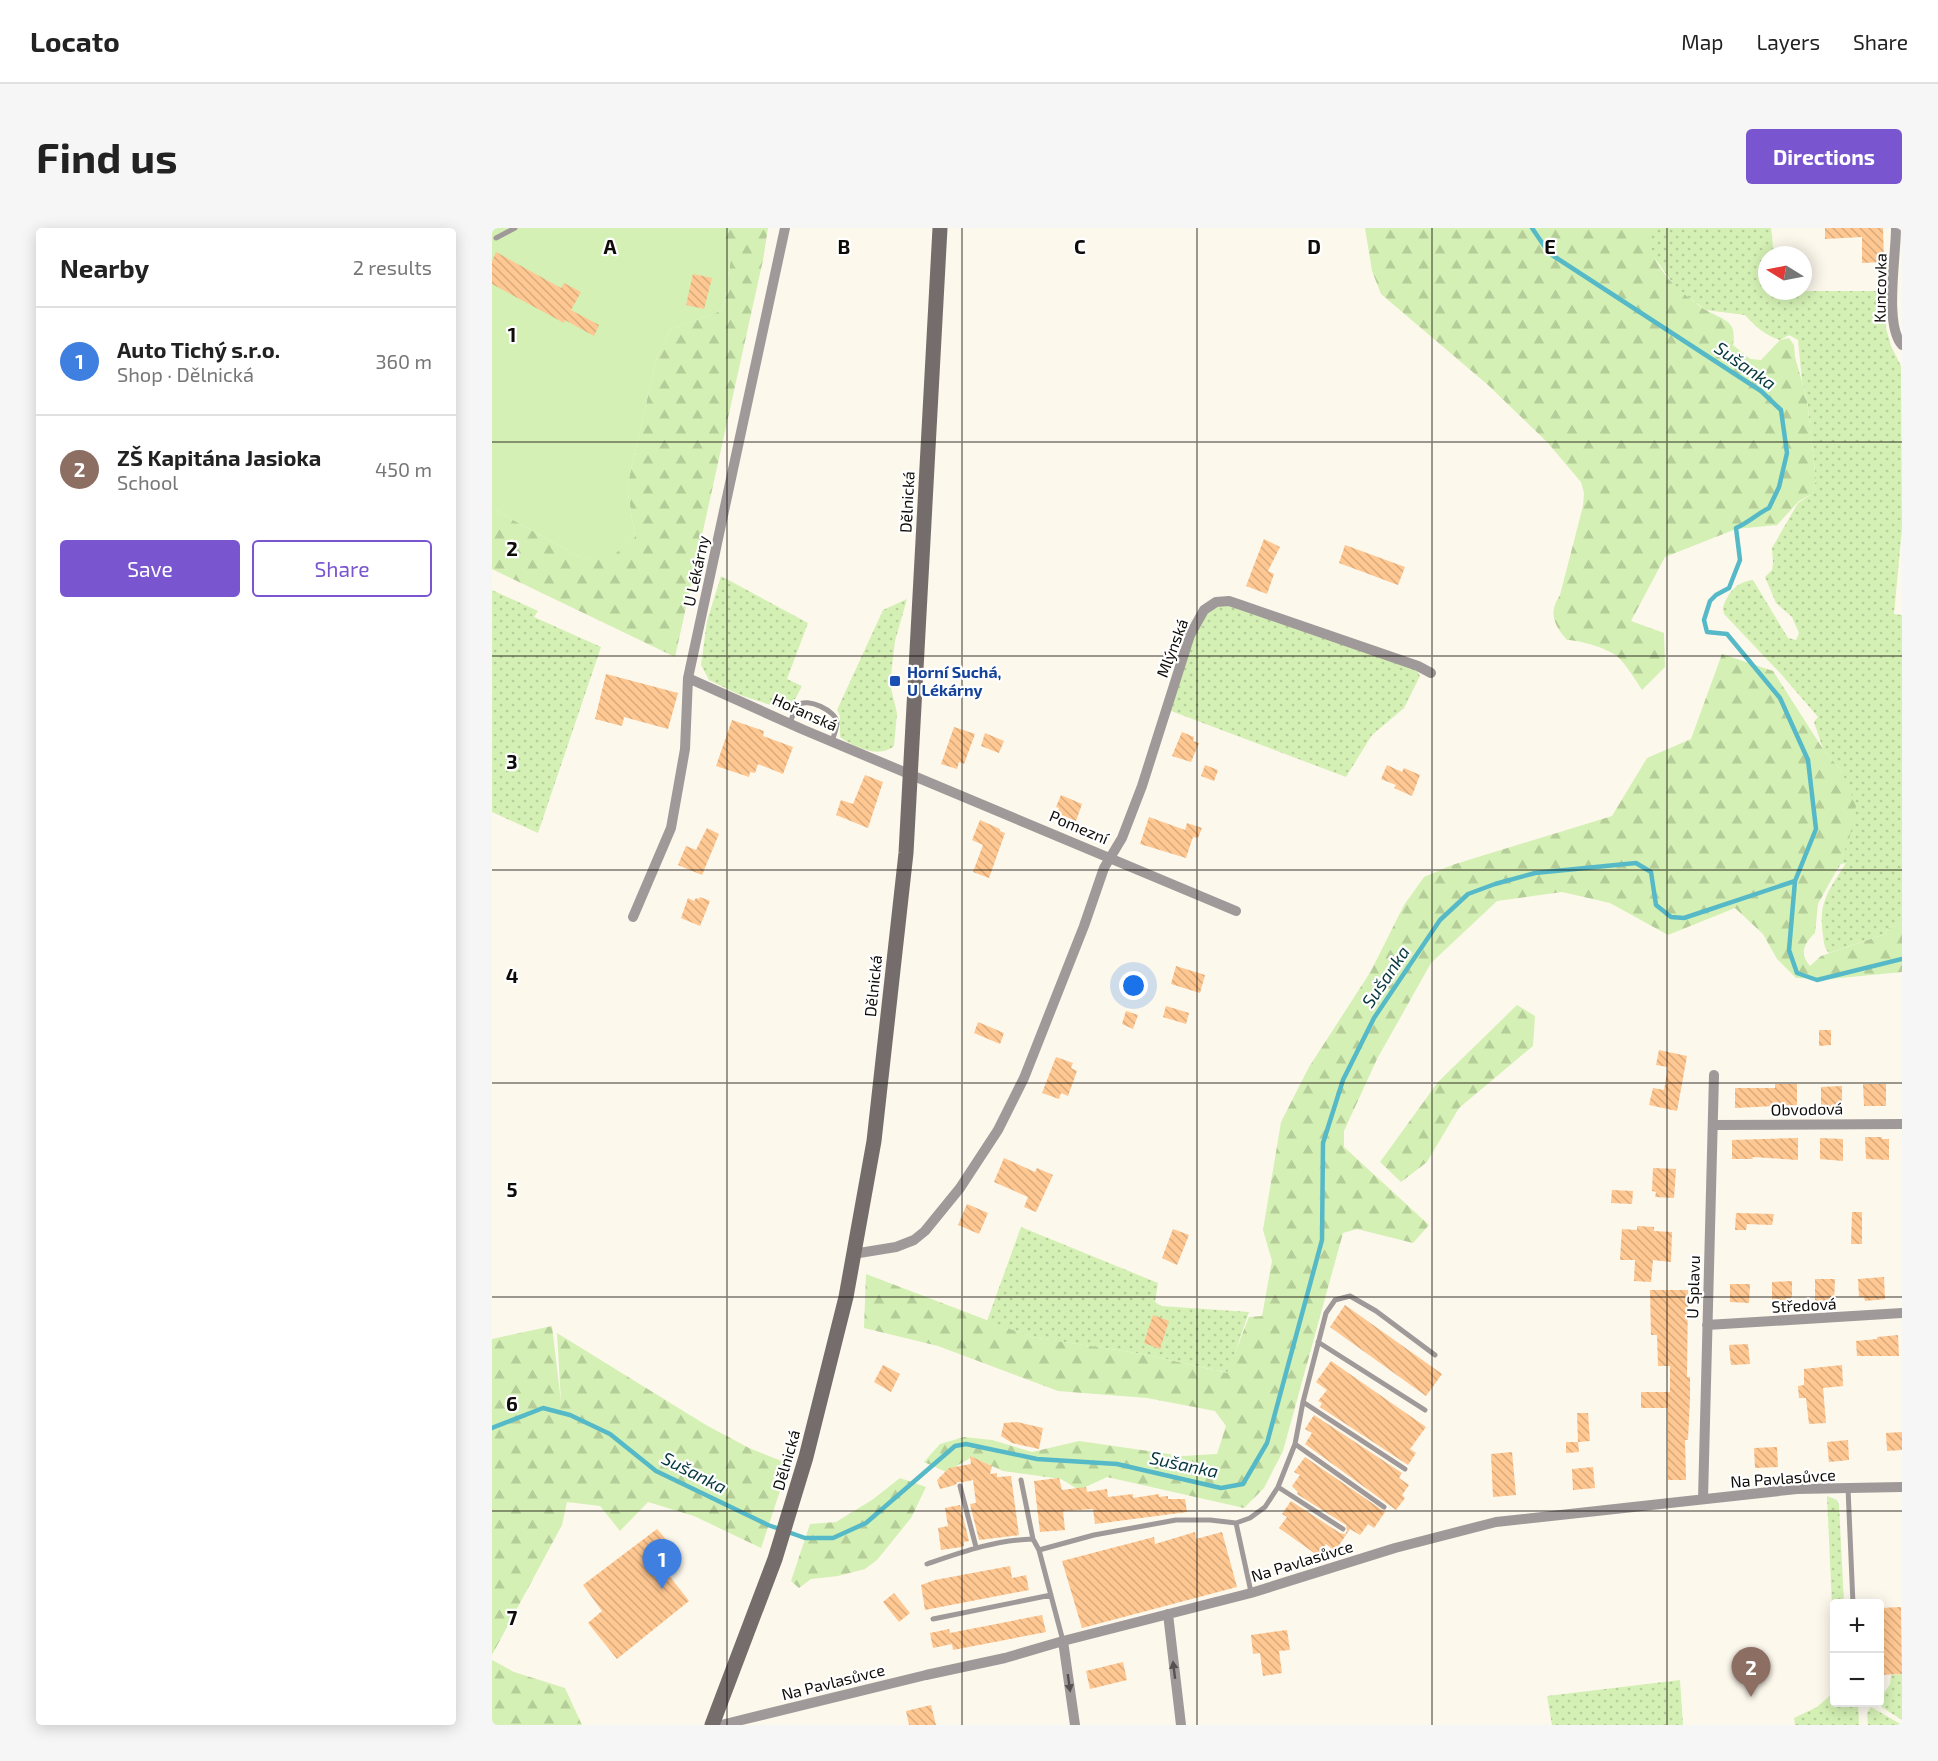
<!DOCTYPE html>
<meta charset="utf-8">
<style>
body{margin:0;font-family:"Exo 2",sans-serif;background:#f6f6f6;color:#222}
.controls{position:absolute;right:18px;bottom:18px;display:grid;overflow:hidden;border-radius:6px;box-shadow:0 3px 15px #0003}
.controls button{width:54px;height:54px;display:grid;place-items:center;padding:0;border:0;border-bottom:2px solid #e0e0e0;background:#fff;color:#222;font:30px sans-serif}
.compass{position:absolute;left:1266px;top:18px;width:54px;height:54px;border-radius:50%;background:#fff;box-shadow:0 3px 15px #0003;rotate:280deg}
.you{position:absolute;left:642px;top:758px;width:21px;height:21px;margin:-15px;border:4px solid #fff;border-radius:50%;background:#1a73e8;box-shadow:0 0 0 9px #1a73e833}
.badge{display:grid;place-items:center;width:39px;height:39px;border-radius:50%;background:#7955cf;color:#fff;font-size:20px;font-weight:700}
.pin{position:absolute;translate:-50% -50px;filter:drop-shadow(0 2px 3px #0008)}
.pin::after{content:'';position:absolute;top:32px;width:21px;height:18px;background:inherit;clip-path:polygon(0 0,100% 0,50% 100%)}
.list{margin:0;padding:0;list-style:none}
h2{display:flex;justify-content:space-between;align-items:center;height:78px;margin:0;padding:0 24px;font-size:26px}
h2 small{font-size:20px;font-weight:400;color:#767676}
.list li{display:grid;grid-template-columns:39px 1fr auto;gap:18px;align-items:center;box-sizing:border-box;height:108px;padding:0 24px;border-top:2px solid #e0e0e0}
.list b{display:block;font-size:22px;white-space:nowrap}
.list p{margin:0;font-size:20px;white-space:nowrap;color:#767676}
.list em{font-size:20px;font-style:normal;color:#767676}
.actions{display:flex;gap:12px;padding:18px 24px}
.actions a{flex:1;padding:14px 0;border:2px solid #7955cf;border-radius:6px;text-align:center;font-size:21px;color:#7955cf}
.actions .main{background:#7955cf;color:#fff}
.map{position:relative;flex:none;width:1410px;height:1497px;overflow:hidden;border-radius:6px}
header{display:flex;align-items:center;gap:36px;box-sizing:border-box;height:84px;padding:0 30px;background:#fff;border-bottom:2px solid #e0e0e0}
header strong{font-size:28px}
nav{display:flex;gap:33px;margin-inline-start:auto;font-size:21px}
.intro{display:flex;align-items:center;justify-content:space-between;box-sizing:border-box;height:144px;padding:0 36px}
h1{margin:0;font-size:42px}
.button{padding:15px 27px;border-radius:6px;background:#7955cf;color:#fff;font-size:21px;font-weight:700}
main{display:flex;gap:36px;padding:0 36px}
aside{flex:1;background:#fff;border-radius:6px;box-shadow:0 3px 15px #0003}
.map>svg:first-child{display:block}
.grass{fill:url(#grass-dots)}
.forest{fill:url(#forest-firs)}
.park{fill:#d4f0b4}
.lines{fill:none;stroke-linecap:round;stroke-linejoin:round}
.stream{stroke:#56b9c8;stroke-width:4.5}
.building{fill:url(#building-back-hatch)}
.lane{stroke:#a09999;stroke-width:5}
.street{stroke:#a09999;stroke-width:10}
.secondary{stroke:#756d6c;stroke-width:15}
.oneway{fill:#575251}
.grid{fill:none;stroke:#0e0c09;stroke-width:1.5;stroke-opacity:0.55}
.transit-dot{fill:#1a4fb4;stroke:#fff;stroke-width:2}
.labels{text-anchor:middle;stroke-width:4.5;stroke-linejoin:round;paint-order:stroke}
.street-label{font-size:16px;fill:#0e0c09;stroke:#fff}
.transit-label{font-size:16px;font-weight:bold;fill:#164399;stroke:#fff;text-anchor:start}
.water-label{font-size:18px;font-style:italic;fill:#06373e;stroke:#fff}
.grid-label{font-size:20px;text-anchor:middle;font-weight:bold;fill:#0e0c09;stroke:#fff;stroke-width:4.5;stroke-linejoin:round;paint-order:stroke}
</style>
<header>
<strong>Locato</strong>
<nav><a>Map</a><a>Layers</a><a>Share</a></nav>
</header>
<div class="intro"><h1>Find us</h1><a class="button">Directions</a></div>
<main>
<aside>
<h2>Nearby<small>2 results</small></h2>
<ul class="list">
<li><span class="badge" style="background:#3f7fe0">1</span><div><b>Auto Tichý s.r.o.</b><p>Shop · Dělnická</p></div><em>360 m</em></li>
<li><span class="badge" style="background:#8d6e63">2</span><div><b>ZŠ Kapitána Jasioka</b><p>School</p></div><em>450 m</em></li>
</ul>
<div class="actions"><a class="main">Save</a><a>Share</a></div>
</aside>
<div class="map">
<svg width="1410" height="1497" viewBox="0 0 1410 1497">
<defs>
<pattern id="grass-dots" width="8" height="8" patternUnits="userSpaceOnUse" patternTransform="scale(1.5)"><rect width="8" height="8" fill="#d4f0b4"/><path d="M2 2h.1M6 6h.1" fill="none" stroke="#b5cd99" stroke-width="1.8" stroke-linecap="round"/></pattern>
<pattern id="forest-firs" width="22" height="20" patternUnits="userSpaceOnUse" patternTransform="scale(1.5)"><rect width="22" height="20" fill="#d4f0b4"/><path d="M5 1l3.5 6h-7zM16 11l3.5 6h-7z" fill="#b5cd99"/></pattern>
<pattern id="building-back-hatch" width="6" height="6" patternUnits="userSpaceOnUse" patternTransform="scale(1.5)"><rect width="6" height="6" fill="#ffc791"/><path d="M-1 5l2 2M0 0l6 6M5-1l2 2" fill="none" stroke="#d9aa7c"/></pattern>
</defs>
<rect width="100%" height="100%" fill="#fdf8ec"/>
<path class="grass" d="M1157 0H1279L1282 27H1275V63H1396L1394 100 1399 118 1409 138 1410 300 1402 386 1410 387V695L1395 701 1393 706 1337 725C1332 720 1332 715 1331 707 1326 674 1337 662 1354 635L1349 636 1343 645 1357 611 1350 544 1331 521 1322 494 1326 489 1289 446 1232 386 1231 380C1235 365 1246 353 1261 352L1296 410 1304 412 1307 405 1300 389 1284 375 1273 349 1280 342 1281 334 1280 320 1306 275 1320 266 1324 252 1315 172 1310 153 1306 112 1297 107 1288 112C1272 107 1263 98 1253 87L1214 82 1184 60 1160 26 1157 12Z
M229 348 316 395 295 451 310 458 297 483 248 467 217 452 209 437 215 393Z
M0 362 46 383 42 389 109 419 46 605 0 584Z
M415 371 403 413 398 456 405 485 402 518C387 531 362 519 348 509V488L345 482 391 382Z
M724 374 921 436 928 448 912 480 880 507 854 549 674 481 698 407Z
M529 999 666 1055 663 1074 669 1078 757 1084 736 1145 651 1126 539 1109 495 1093Z
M1335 1268 1345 1272 1347 1277 1352 1375 1342 1376V1422Z
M1410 1446V1492L1385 1476 1398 1456 1399 1447Z
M1188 1452 1191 1497H1060L1055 1468Z
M1342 1464V1474L1366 1475 1367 1497H1303L1302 1490 1325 1479Z
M1379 1479 1410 1497H1376L1375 1485Z"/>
<path class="forest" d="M85 0H276L271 32 183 429 0 341V280L89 330 116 331 143 309 135 259 165 128 178 102 231 82 239 30Z
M873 0H1157C1156 38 1184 61 1212 81 1220 86 1230 89 1237 95 1243 101 1242 110 1241 117L1258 131 1269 132 1288 112 1297 110 1302 117 1303 129 1315 172 1324 252 1320 266 1307 273 1285 297 1244 301 1173 329 1139 393 1172 405 1173 439 1150 462C1143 451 1136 440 1128 431 1119 421 1088 412 1075 412 1062 397 1056 385 1068 367L1091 278 1092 265 1089 254 1055 214 996 157 889 66 880 43Z
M1230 426 1281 443 1331 521 1350 544 1364 578 1357 612 1343 645 1326 676 1323 705C1312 715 1307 726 1318 738L1329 728 1393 706 1395 701 1410 695V744L1338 751 1304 750 1285 731 1271 706 1243 680 1176 707 1118 675 1070 664 1005 673 939 735 885 831 852 903V919L937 997 921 1015 865 1001 851 1005 791 1223 772 1260 752 1280 615 1249 587 1262 569 1251 511 1243 480 1229 454 1244 432 1234 448 1216 472 1209 500 1212 540 1224 587 1213 691 1228 725 1226 734 1198 723 1183 655 1170 566 1163 446 1118 372 1100 374 1046 539 1109 651 1126 735 1145 757 1089 770 1088 780 1033 771 1002 789 894 817 839 879 743 912 677 932 649 960 637 1120 588 1155 530 1199 511Z
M1025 777 1043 788 1041 818 967 880 935 934 909 954 888 934 946 854Z
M60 1098 69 1174 65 1105 214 1197 257 1220 297 1236 269 1320 202 1288 156 1274 128 1303 108 1278 75 1274 70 1297 0 1427V1111Z
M408 1250 434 1259 419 1290 385 1332 373 1341 346 1348 319 1351 307 1360 299 1353 318 1296 344 1294 380 1272Z
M0 1432 22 1444 73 1460 90 1497H0Z"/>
<path class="park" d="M0 0H207L239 30 231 82 178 102 165 128 135 259 143 309 116 332 89 330 0 280Z"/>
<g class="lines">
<path class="stream" d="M1303 653 1297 722 1305 745 1325 752 1410 731
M0 1200 51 1180 78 1187 118 1206 164 1243 276 1297 313 1310H341L374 1295 463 1218 474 1216 545 1231 625 1236 729 1260 751 1256 775 1215 830 1012 831 915 851 852 882 790 948 692 976 666 1003 656 1043 645 1144 635 1159 644 1164 677 1179 689 1192 690 1303 653 1324 601 1316 532 1288 470 1235 406 1215 404 1212 392 1218 373 1224 367 1237 360 1248 332 1244 300C1257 294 1265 286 1277 280L1287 259 1295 225 1289 182 1269 163 1057 25 1040 0"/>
</g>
<path class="building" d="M1333 0H1391L1392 34 1370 35V9L1333 11Z
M4 24 69 60 72 55 89 64 79 82 107 97 102 108 73 92 72 95 0 56V33Z
M201 46 220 50 212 81 194 77Z
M772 311 788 319 776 343 782 346 775 366 754 358Z
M853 317 913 339 906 357 847 335Z
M114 446 186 465 176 501 132 489 130 498 103 491Z
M240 492 272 503 271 508 301 519 291 546 266 536 263 545 258 544 257 549 224 538Z
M462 499 483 506 472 536 467 534 465 541 449 536Z
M690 504 702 509 701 513 707 515 699 534 680 528Z
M493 505 512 513 507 525 489 518Z
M713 537 726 542 722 553 709 548Z
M895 537 910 544 912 540 928 547 920 568 902 560 904 557 889 551Z
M373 547 391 554 376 600 344 587 349 572 361 576Z
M569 567 590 576 584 593 565 585 567 580 564 579Z
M657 589 693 602 695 595 710 600 706 610 701 609 694 630 648 616Z
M488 592 508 601V603L513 605 497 650 481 644 491 617 480 612Z
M215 600 227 606 210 647 186 637 194 618 204 622Z
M208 669 218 673 208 698 189 690 196 670 202 673 204 670 207 671Z
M684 738 713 747 708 765 679 756Z
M674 778 697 785 694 796 671 789Z
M634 783 646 787 641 801 630 796Z
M486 794 512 805 508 816 482 805Z
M1327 802H1339V817L1327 818Z
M1167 822 1195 828 1185 883 1157 877 1161 860 1172 862 1176 839 1164 837Z
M564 829 581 835 579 840 585 843 576 868 569 865 567 871 550 865Z
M1283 856H1305V877L1243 880V860H1283Z
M1371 856H1394V878H1372Z
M1350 858V878H1342V883L1329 884V859Z
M1373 909H1390V911H1397V932L1374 931Z
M1306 910V932L1260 929 1261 931H1240V912Z
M1328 910 1351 911V933L1328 931Z
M512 930 543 944 545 940 561 947 544 984 532 979 536 969 502 954Z
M1161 940 1184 941 1182 970 1163 969 1164 964 1160 963Z
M1120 962 1141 963 1140 976 1119 975Z
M475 976 496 985 487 1006 466 997Z
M1360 984H1370V1016H1359Z
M1244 985 1282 986 1280 997 1255 996 1254 1002H1243Z
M1145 998 1162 999V1003L1180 1004 1179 1034 1161 1032 1159 1054 1142 1053 1143 1032H1128L1130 1001 1145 1002Z
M681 1001 697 1007 685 1037 670 1030Z
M1392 1049 1393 1071 1373 1073 1372 1069H1367L1366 1051Z
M1323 1051H1343L1342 1073H1323Z
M1300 1053V1073H1280V1054Z
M1238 1056H1258L1257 1075 1238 1074Z
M1158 1062H1196L1195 1149H1198V1170L1196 1212H1193L1194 1252H1176V1180H1149V1164H1178V1138H1166L1165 1107H1159Z
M853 1077 950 1146 934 1168 838 1099Z
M661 1087 677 1093 668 1121 652 1115Z
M1406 1107 1407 1128H1365L1364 1113 1385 1111V1109Z
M1256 1116 1258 1136 1239 1137 1237 1117Z
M839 1133 934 1199 918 1221 924 1225 916 1237 828 1179 830 1175 826 1173 835 1162 824 1154Z
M391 1137 408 1146 399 1164 382 1154Z
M1350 1137 1351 1158 1331 1160 1334 1195 1317 1196 1314 1170H1307L1306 1158 1312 1157V1141Z
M1085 1185H1096L1098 1213 1086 1214Z
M822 1187 910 1245 907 1250 917 1257 910 1267 913 1270 904 1282 813 1216 820 1205 813 1201Z
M525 1194 551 1200 547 1221 520 1215 509 1208 512 1195Z
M1410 1204V1222L1395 1223 1394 1205Z
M1356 1212 1357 1232 1337 1234 1335 1214Z
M1074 1214H1086L1087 1224 1074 1225Z
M1285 1219 1286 1239 1263 1240 1262 1220Z
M1020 1224 1024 1267 1001 1269 999 1226Z
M478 1228 500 1238 498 1246 505 1245V1249L519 1248 527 1307 487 1312 478 1276 484 1275 481 1252 471 1254H466L463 1257 448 1261 445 1252 457 1240 479 1236Z
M813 1229 893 1284 882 1300 876 1296 868 1307 858 1301 843 1323 834 1316 825 1327 787 1300 795 1289 790 1286 799 1273 848 1305 853 1306 855 1303 854 1297 805 1266 806 1264 800 1258 808 1247 802 1244Z
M1101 1239 1103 1260 1081 1262 1080 1241Z
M567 1250 570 1262 594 1259 595 1264 615 1261 616 1269 641 1266V1270L667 1266V1269L676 1268V1271H693L695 1284 603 1296 601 1281 571 1283 573 1302 548 1304 542 1253Z
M468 1277 477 1313 472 1314V1318L469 1319 449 1322 446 1300 456 1298 453 1280Z
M165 1301 184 1323 168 1336 197 1373 125 1431 96 1395 110 1383 91 1357Z
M703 1304 704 1311 730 1304 745 1359 590 1400 570 1333 662 1309 663 1316Z
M518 1338 520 1350 534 1347 537 1362 433 1382 429 1357 443 1352Z
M402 1365 418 1385 407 1394 391 1374Z
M1409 1379 1410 1446 1388 1447V1380Z
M550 1387 554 1404 461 1422 460 1416 441 1420 438 1405 457 1401 458 1405Z
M795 1402 798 1422 787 1423 790 1445 771 1448 768 1425 761 1426 759 1407Z
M631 1434 635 1452 598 1461 594 1443Z
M439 1477 444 1497H417L414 1483Z"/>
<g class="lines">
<path class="lane" d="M4 10 23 0
M298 494C301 489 302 481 306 477 315 469 344 483 345 494 345 500 342 507 340 513
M826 1114 933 1182
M811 1174 913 1241
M803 1216 892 1279
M529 1252 541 1311
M468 1258 484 1319
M786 1259 851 1301
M1356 1260 1361 1376
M744 1295 759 1364
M435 1336C470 1324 503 1312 541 1311L547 1322
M441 1391 559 1367
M571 1413 547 1322 602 1307 684 1292H718L744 1295 758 1290 773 1279 786 1259 803 1216 811 1174 834 1085 843 1072 858 1068 884 1083 943 1127"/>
<path class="street" d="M1404 0C1404 29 1392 97 1410 117
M196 450 312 502 744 683
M141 689 179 600 193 521 196 450 293 0
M1221 897 1410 896
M361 1026 404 1019 422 1012 433 1003 468 960 506 902 532 850 592 698 612 640 630 610 650 558 698 407 712 382 724 374 737 373 749 377 926 438 939 445
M1215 1097 1410 1085
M1211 1271 1222 847
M676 1386 689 1497
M571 1413 583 1497
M229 1497 434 1447 513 1430 571 1413 759 1365 903 1320 1004 1294 1305 1261 1410 1259"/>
<path class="secondary" d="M220 1497 283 1331 314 1229 354 1069 382 913 414 625 448 0"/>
</g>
<defs><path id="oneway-solid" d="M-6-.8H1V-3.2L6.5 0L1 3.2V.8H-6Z" transform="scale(1.5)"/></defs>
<g class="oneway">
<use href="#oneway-solid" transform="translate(682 1442) rotate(-97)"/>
<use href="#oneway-solid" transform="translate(577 1455) rotate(82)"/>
</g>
<path class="grid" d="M235 0V1497M470 0V1497M705 0V1497M940 0V1497M1175 0V1497M0 214H1410M0 428H1410M0 642H1410M0 855H1410M0 1069H1410M0 1283H1410"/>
<rect class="transit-dot" x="397" y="447" width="12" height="12" rx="3"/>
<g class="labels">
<g class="street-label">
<text transform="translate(1388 60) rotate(-89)" y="6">Kuncovka</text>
<text transform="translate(415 274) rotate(-87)" y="6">Dělnická</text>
<text transform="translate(204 343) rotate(-78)" y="6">U Lékárny</text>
<text transform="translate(680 420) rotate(-69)" y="6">Mlýnská</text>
<text transform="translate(313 484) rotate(24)" y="6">Hořanská</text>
<text transform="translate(587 599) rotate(23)" y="6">Pomezní</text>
<text transform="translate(381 758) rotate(-84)" y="6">Dělnická</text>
<text transform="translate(1315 881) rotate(-1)" y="6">Obvodová</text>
<text transform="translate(1201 1059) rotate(-88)" y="6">U Splavu</text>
<text transform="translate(1312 1077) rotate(-3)" y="6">Středová</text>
<text transform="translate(294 1232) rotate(-74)" y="6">Dělnická</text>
<text transform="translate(1291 1250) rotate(-4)" y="6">Na Pavlasůvce</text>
<text transform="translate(810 1333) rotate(-17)" y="6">Na Pavlasůvce</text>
<text transform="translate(341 1454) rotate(-14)" y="6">Na Pavlasůvce</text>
</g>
<g class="transit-label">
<text x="415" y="450">Horní Suchá,<tspan x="415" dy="18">U Lékárny</tspan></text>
</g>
<g class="water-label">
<text transform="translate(1253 138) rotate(35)" y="6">Sušanka</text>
<text transform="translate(894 749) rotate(-56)" y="6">Sušanka</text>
<text transform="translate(692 1237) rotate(12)" y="6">Sušanka</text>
<text transform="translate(202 1245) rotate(27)" y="6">Sušanka</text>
</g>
</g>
<g class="grid-label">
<text x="118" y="26">A</text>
<text x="352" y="26">B</text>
<text x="588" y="26">C</text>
<text x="822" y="26">D</text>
<text x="1058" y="26">E</text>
<text x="20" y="114">1</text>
<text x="20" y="328">2</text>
<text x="20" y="541">3</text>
<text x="20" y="755">4</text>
<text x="20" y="969">5</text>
<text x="20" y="1183">6</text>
<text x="20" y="1397">7</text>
</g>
</svg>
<div class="controls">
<button>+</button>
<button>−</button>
</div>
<svg class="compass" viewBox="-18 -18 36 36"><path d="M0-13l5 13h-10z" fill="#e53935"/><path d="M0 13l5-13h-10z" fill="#767676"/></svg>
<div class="you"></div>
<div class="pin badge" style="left:170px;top:1361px;background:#3f7fe0">1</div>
<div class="pin badge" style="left:1259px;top:1469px;background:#8d6e63">2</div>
</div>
</main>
